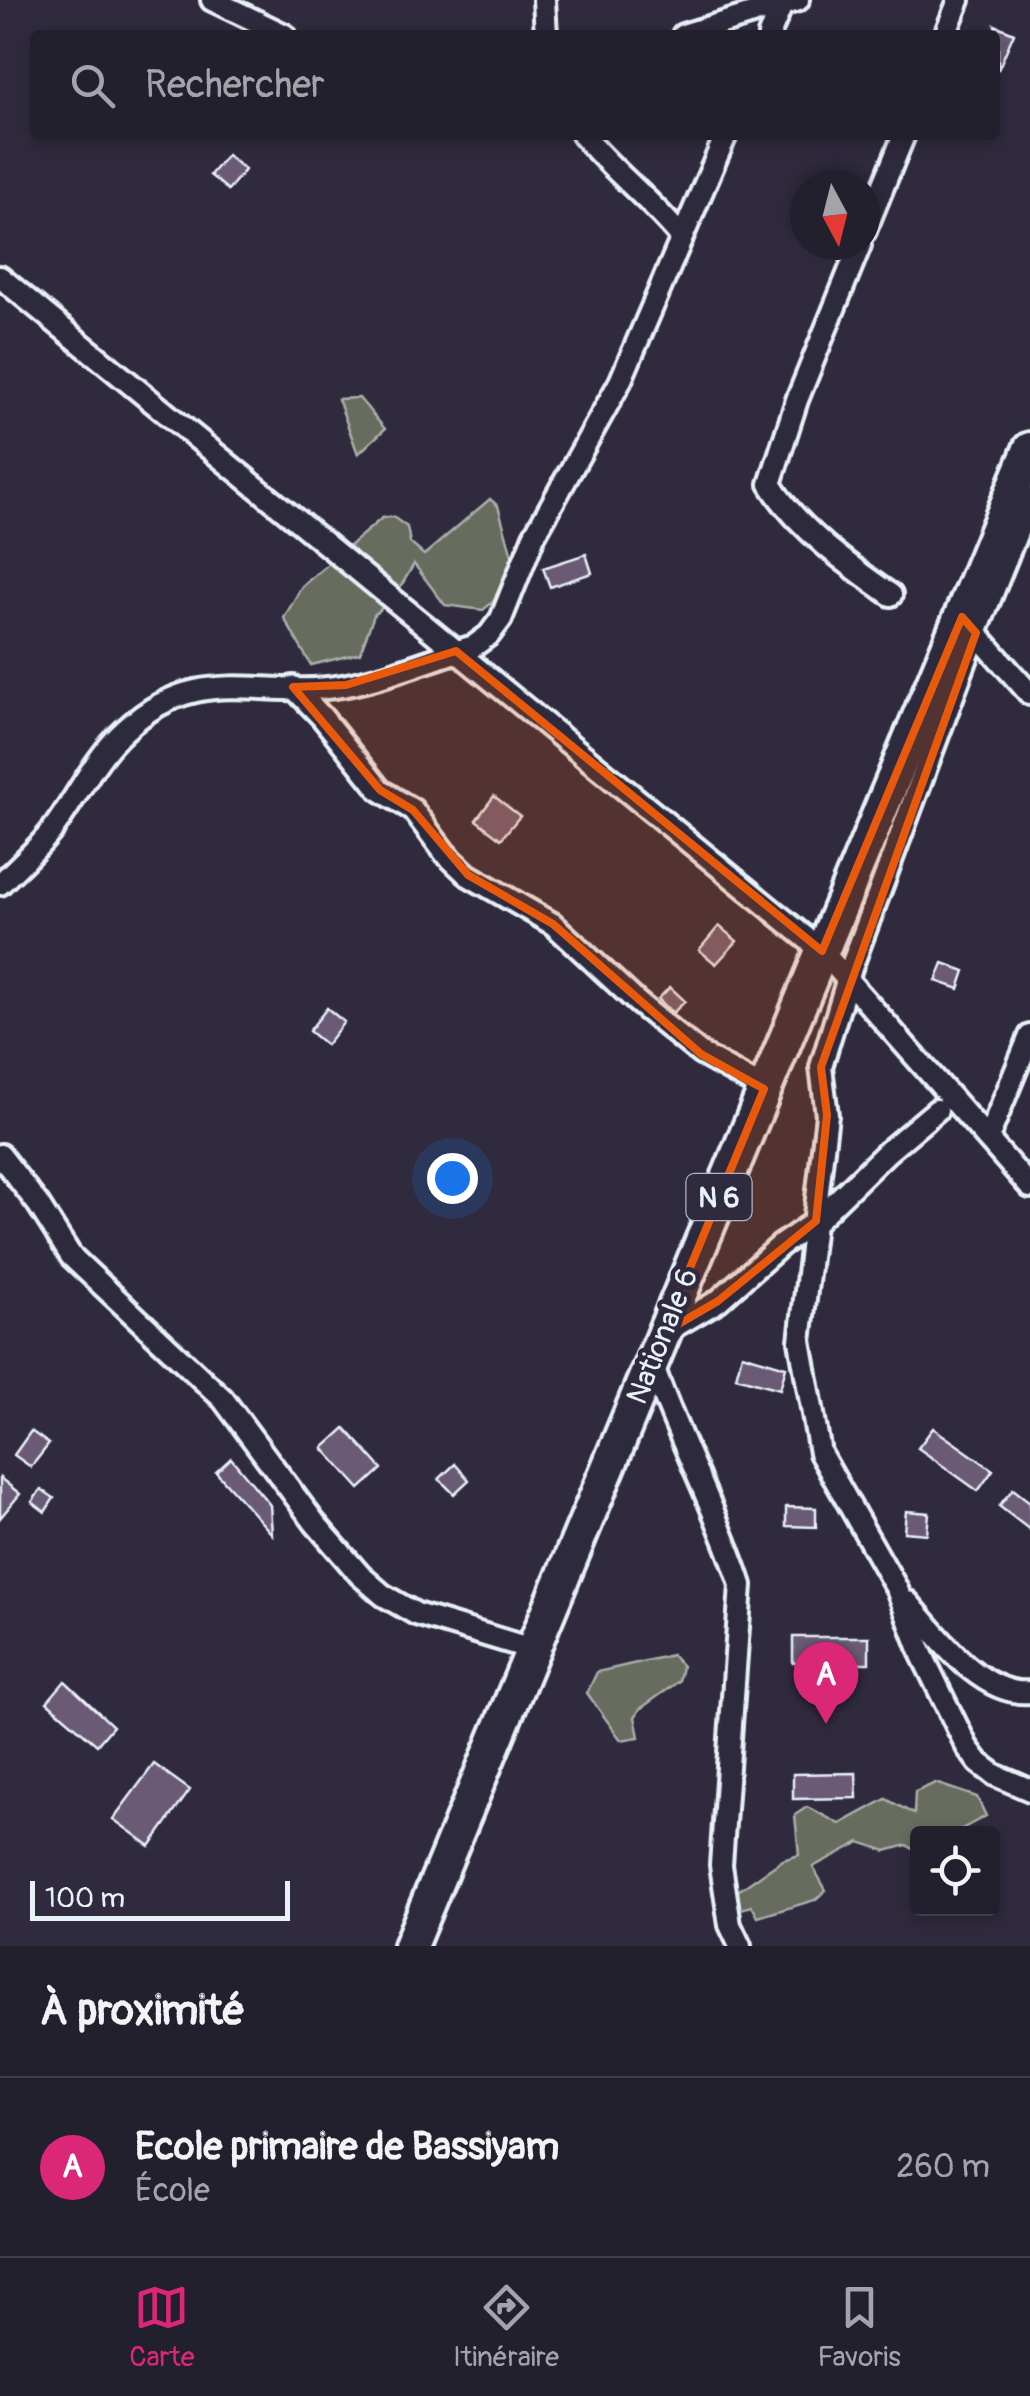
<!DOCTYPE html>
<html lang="fr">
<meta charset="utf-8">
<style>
body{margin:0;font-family:Pangolin,sans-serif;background:#2f2d3a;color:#f1f3f6}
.controls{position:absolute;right:30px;bottom:30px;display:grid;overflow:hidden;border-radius:10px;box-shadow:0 5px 15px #0003}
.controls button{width:90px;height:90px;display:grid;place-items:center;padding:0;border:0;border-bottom:2px solid #403e4a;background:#23202e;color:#f1f3f6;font:50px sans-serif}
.compass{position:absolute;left:790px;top:170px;width:90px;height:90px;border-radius:50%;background:#23202e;box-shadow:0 5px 15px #0003;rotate:173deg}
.scale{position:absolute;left:30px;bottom:25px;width:260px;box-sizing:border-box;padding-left:10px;border:5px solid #e8f1f8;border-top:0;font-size:28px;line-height:35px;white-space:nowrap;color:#e8f1f8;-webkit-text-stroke:8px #2f2a3d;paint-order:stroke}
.you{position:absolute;left:452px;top:1178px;width:35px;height:35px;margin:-25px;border:8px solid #fff;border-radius:50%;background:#1a73e8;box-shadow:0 0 0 15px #1a73e833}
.badge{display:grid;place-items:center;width:65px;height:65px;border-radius:50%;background:#db2777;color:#fff;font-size:32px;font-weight:700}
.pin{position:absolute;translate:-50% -82px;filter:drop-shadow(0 2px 5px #0008)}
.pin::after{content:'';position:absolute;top:52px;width:35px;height:30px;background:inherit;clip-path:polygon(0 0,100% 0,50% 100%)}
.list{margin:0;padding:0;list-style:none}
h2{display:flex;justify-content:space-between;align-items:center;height:130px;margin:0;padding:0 40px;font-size:42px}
h2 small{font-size:32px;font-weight:400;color:#a3a3aa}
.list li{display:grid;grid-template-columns:65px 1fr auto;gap:30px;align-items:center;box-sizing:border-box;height:180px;padding:0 40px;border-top:2px solid #403e4a}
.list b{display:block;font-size:38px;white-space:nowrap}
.list p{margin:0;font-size:32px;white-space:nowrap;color:#a3a3aa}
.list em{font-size:32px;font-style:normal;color:#a3a3aa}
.icon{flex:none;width:55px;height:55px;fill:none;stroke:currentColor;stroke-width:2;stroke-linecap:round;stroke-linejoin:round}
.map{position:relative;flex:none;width:1030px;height:1946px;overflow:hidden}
.search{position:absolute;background:#23202e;box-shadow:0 5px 15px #0003;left:30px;right:30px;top:30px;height:110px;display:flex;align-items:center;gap:25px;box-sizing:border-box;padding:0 35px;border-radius:10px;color:#a3a3aa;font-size:38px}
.sheet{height:310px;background:#23202e}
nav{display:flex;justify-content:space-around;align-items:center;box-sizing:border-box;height:140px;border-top:2px solid #403e4a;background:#23202e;font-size:28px;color:#a3a3aa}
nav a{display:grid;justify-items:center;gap:5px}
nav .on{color:#db2777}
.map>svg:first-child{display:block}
.green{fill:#676c5e;stroke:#a8aeab;stroke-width:2.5}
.building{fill:#6a5a75;stroke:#e8f1f8;stroke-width:2.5}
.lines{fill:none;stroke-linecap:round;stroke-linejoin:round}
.minor-casing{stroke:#e8f1f8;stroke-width:28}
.primary-casing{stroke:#e8f1f8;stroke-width:40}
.minor{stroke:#2f2a3d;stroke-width:20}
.primary{stroke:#2f2a3d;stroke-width:32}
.marked{fill:#e8590c;fill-opacity:0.2;stroke:#e8590c;stroke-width:8;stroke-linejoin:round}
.labels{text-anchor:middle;stroke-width:9;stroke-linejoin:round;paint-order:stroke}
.shield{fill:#2f2a3d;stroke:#b0b5c0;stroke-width:2.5}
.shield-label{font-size:28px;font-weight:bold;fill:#e8f1f8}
.street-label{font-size:30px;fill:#e8f1f8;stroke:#2f2a3d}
</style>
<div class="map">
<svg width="1030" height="1946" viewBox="0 0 1030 1946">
<rect width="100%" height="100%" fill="#2f2a3d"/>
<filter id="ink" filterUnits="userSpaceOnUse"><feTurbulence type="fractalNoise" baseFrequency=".01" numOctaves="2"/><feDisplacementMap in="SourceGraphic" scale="20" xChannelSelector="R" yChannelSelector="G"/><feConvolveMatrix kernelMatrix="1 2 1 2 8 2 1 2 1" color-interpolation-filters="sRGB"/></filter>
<g filter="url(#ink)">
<path class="green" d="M359 398 385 429 358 454 338 399Z
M490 499 498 506 513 559 493 602 483 610 445 605 414 564 394 598 374 615 360 653 311 665 284 618 302 586 382 518 393 517 407 527 410 543 424 555Z
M672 1655 682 1666 679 1681 640 1709 635 1717 639 1737 621 1740 587 1693 597 1672Z
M935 1783 977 1797 986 1816 954 1833 918 1834 917 1852 907 1845 886 1851 860 1842 813 1867 826 1890 815 1900 758 1917 752 1906 741 1909 735 1893 783 1860 799 1855 795 1815 807 1807 840 1824 886 1799 914 1814 915 1792Z"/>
<path class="building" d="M995 25 1014 33 998 70V46Z
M227 155 245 170 228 190 210 175Z
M586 554 592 573 550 587 543 568Z
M494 796 520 816 501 839 476 820Z
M719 926 737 941 716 964 699 950Z
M943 963 965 971 959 989 936 981Z
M670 987 685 1001 673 1013 658 999Z
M327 1008 344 1022 326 1045 309 1031Z
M742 1354 786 1367 780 1389 736 1377Z
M345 1428 382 1469 360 1489 323 1448Z
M933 1428 993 1470 978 1491 918 1448Z
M31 1431 49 1444 31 1467 14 1455Z
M231 1458 270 1505 272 1534 216 1472Z
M455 1464 469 1480 454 1494 439 1479Z
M0 1478 20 1494 0 1518Z
M41 1489 54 1498 45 1512 32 1502Z
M1013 1489 1030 1502V1530L999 1506Z
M786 1507 816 1508V1527L786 1526Z
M906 1511 929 1513 927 1534 904 1532Z
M793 1637H869V1663H793Z
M65 1681 113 1726 97 1745 47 1702Z
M154 1764 190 1790 150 1846 113 1819Z
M856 1773 857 1798 793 1799V1774Z"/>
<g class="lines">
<g class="minor-casing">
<path id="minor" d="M212 0 285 35
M544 0 546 35
M683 35 798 0
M769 35 784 0
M945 35 959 0
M583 135C614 173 652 200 682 238
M865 231 904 135
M860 245 797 400 770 484C797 528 848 565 891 595
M0 277 822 951 1030 1187
M1030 500 977 631 851 968 821 1067 827 1115 800 1341 820 1453 897 1589 922 1655 967 1747 979 1763 995 1775 1030 1790
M968 624 1030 694
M293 687 322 717 380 790 413 810 445 853 468 875 553 924 638 1003 701 1054 764 1089
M0 884C18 866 38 849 53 829 77 797 95 757 125 730 199 661 258 700 342 686 387 678 431 659 474 646L489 635 501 619 534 536 620 382 726 135
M988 1138 1030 1036
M0 1155 38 1204 71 1256 223 1399 315 1523 360 1575 383 1595 416 1614 535 1650
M665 1332 718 1301 781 1245 816 1221 887 1152 937 1110
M651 1360C677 1437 716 1508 741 1585L721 1865 730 1925 740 1946
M908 1602C937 1635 981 1697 1030 1692"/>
</g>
<g class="primary-casing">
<path id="primary" d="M410 1946 1030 449"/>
</g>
<use href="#minor" class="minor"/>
<use href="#primary" class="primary"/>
</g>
</g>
<path class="marked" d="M962 617 976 633 821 1067 827 1115 816 1221 718 1301 663 1333 764 1089 701 1054 553 924 468 875 413 810 380 790 293 687 346 685 456 651 822 951Z"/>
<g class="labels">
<rect class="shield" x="686.5" y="1174" width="65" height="46" rx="8"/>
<g class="shield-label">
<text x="719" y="1207">N 6</text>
</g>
<g class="street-label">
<text transform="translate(662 1336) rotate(-68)" y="10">Nationale 6</text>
</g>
</g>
</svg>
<div class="controls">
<button><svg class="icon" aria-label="locate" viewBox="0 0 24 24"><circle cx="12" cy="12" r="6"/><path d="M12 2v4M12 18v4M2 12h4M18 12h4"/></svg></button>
</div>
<svg class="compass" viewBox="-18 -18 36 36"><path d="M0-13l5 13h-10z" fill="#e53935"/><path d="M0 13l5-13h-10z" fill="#a3a3aa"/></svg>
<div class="scale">100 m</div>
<div class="you"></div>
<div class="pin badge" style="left:826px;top:1724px">A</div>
<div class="search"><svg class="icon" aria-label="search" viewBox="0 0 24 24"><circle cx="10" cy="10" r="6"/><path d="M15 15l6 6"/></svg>Rechercher</div>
</div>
<section class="sheet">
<h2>À proximité<small></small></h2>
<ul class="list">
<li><span class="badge">A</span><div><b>Ecole primaire de Bassiyam</b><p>École</p></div><em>260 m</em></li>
</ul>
</section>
<nav>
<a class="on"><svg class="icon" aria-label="map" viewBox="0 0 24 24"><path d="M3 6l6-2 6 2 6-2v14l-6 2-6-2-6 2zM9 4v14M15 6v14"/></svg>Carte</a>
<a><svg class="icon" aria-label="directions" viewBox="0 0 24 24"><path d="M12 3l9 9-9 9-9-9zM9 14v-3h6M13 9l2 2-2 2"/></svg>Itinéraire</a>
<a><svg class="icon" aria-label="saved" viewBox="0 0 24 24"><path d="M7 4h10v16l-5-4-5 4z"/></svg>Favoris</a>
</nav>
